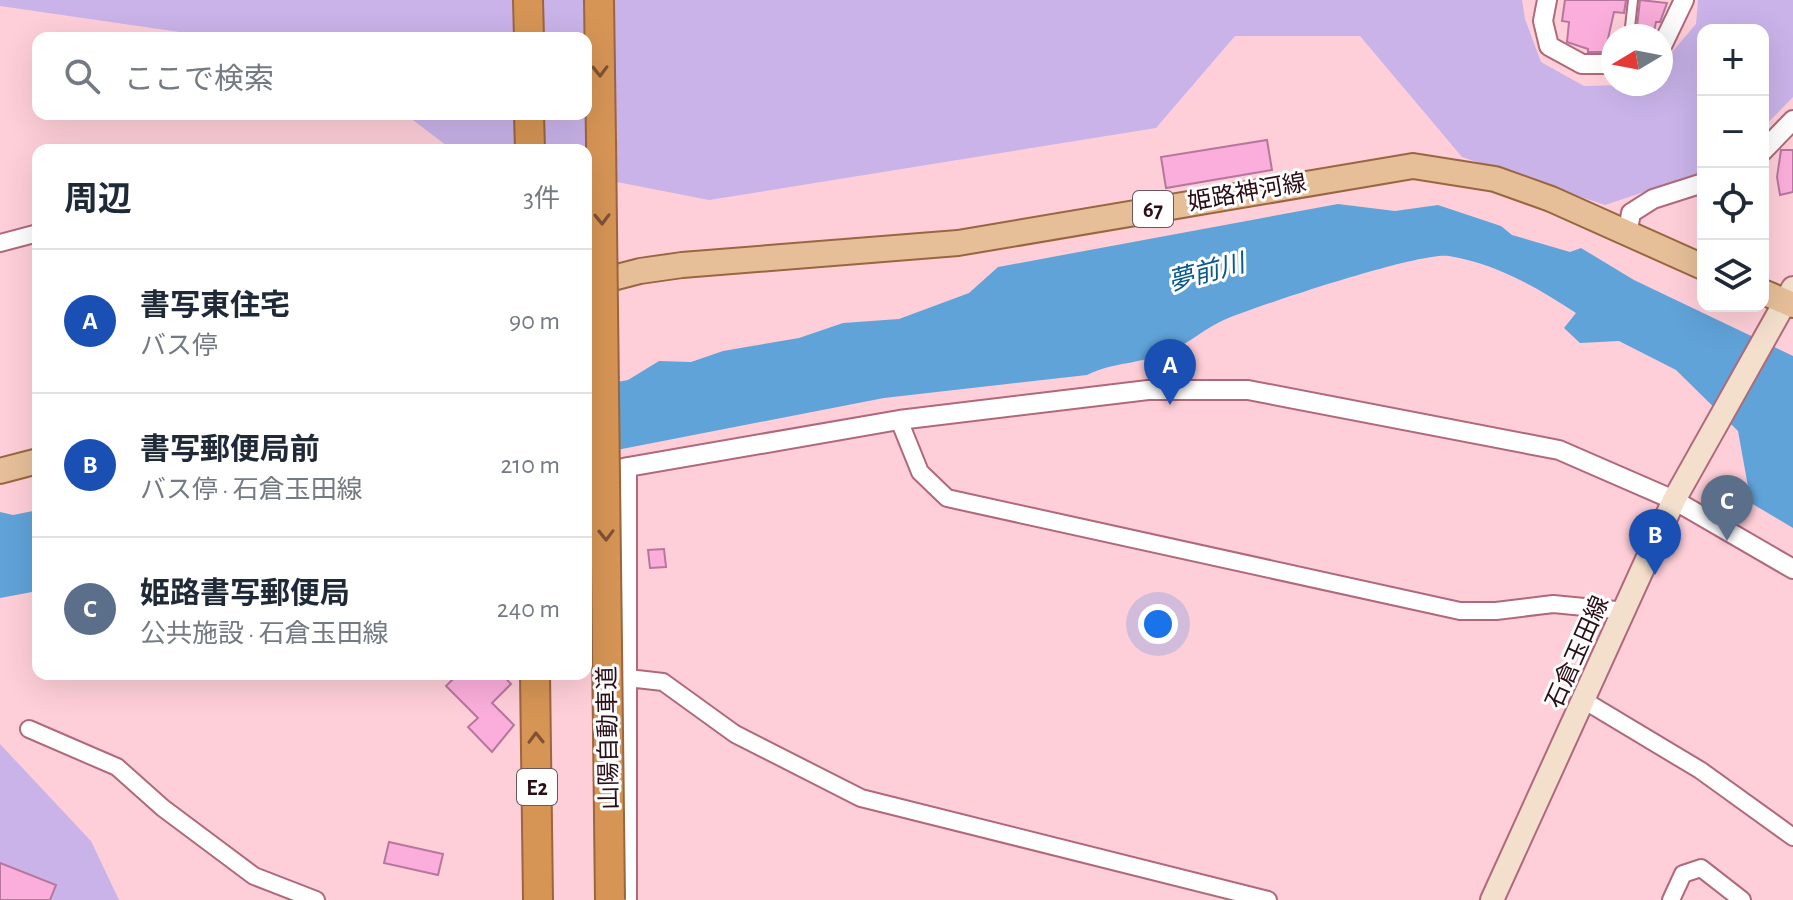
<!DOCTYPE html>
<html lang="ja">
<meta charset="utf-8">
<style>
body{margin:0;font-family:"Alegreya Sans","Noto Sans JP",sans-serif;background:#f6f6f7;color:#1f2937}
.controls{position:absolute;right:24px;top:24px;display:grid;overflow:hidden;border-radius:16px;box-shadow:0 8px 32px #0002}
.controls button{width:72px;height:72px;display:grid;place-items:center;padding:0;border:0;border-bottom:2px solid #e0e1e3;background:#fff;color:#1f2937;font:40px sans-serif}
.compass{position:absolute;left:1601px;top:24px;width:72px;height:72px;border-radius:50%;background:#fff;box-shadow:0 8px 32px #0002;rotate:260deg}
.you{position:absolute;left:1158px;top:624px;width:28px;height:28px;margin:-20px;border:6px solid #fff;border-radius:50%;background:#1a73e8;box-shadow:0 0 0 12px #1a73e833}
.badge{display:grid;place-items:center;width:52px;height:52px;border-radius:50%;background:#337970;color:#fff;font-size:26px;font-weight:700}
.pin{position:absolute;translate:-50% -66px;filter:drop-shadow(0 2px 4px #0008)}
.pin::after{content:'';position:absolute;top:42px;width:28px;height:24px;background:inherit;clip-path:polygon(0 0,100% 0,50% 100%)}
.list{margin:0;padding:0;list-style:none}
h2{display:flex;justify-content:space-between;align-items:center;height:104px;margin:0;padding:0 32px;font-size:34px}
h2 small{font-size:26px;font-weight:400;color:#747a83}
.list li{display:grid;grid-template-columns:52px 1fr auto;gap:24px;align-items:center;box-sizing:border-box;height:144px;padding:0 32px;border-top:2px solid #e0e1e3}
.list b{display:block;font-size:30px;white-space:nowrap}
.list p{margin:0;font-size:26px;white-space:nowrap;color:#747a83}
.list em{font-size:26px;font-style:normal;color:#747a83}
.icon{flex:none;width:44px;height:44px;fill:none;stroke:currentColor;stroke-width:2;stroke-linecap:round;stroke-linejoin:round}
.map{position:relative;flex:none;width:1793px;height:900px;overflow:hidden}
.search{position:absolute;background:#fff;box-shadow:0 8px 32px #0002;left:32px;top:32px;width:560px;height:88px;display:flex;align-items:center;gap:20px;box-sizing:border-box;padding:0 28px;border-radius:16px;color:#747a83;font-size:30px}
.panel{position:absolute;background:#fff;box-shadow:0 8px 32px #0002;left:32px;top:144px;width:560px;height:536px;border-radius:16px}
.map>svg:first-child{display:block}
.green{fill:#c9b3e9}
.water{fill:#60a3d9}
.building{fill:#fbaedb;stroke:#b6779c;stroke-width:2}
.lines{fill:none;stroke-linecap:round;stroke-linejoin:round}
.service-casing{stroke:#b0697b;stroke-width:12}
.minor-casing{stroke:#b0697b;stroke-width:20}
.tertiary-casing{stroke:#b0697b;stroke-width:22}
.secondary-casing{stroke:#b0697b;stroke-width:26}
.primary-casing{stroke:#9a663f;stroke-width:28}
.motorway-casing{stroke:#9a663f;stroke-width:32}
.service{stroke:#fff;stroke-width:8}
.minor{stroke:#fff;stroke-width:16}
.tertiary{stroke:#fff;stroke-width:18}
.secondary{stroke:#f3dfcc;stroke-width:22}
.primary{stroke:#e6bf99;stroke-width:24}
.motorway{stroke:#d69555;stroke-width:28}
.motorway-bridge-casing{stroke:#9a663f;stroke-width:32;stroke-linecap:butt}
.motorway-bridge{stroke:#d69555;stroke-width:28}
.oneway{stroke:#805236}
.labels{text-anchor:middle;stroke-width:6;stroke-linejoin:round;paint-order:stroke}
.shield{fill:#fff;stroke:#6b575d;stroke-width:2}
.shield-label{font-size:22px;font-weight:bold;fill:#2b0f17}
.street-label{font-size:24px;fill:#2b0f17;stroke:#fff}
.water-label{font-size:26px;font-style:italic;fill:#085a8d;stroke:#fff}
</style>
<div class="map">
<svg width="1793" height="900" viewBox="0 0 1793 900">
<rect width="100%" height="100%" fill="#ffcfd9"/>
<path class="green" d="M0 0H1522L1525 19 1541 62 1584 86 1661 84V65L1696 24 1698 0H1793V97L1763 128V30H1703V172L1605 205 1462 157 1360 36H1235L1156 128 709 200 586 176V150L451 149 405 114H586V38H221L0 6Z
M0 744 91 841 119 900H0Z"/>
<path class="water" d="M1338 204 1395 211 1438 205 1501 226 1512 235 1570 252 1581 248 1634 280 1793 356V528L1751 503 1738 431 1676 370 1619 341 1580 343 1564 328 1576 313C1536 287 1497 264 1449 256 1421 251 1260 305 1226 319 1206 327 1189 344 1168 352 1141 364 1113 362 1087 375L884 398 586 456V388L628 380 659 361 691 362 723 351 799 338 843 323 899 319 969 293 998 267Z
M38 510V597L32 592 0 598V512L13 515Z"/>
<path class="building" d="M1565 0H1626L1624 13 1614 12 1605 52H1588V49L1567 42 1569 22 1562 21Z
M1640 0 1667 3 1660 22H1656L1653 36H1636Z
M1267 140 1272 170 1166 188 1161 157Z
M1781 150H1793V192L1780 195 1777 177Z
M664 549 666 567 650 568 648 550Z
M458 674H502L511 684 492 703 514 725 492 752 468 727 478 718 446 686Z
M389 842 443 854 438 875 384 863Z
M0 863 56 885 50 900H0Z"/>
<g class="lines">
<g class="service-casing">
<path id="service" d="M1629 36 1633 0"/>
</g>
<g class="minor-casing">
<path id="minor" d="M0 243 38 233
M899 420 920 472 947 498 1460 611H1496L1553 604 1626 611
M628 467V900
M628 678 663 682 735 734 861 798 1268 900
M1585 701 1700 770 1793 837
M29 729 117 767 163 808 254 876 316 900
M1671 900 1683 874 1701 868 1742 900"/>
</g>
<g class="tertiary-casing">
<path id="tertiary" d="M1547 0 1543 21 1549 46 1582 64H1613
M1661 48 1684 0
M1763 151 1793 120
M1627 235 1631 213 1653 199 1703 183
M586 478 628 467 899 420 1148 390H1248L1559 450 1674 500 1793 569"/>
</g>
<g class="secondary-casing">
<path id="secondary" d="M1492 900 1674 500 1793 288"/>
</g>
<g class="primary-casing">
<path id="primary" d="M586 285 640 271 682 265 958 243 1413 166 1495 179 1551 199 1703 267
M1763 292 1793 305
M0 471 38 461"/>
</g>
<g class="motorway-casing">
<path id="motorway" d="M528 0 529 38
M599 0 601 141
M529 114 530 150
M535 674 538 900"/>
</g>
<use href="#service" class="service"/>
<use href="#minor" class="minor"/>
<use href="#tertiary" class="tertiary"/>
<use href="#secondary" class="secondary"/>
<use href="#primary" class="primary"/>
<use href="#motorway" class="motorway"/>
<g class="motorway-bridge-casing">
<path id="motorway-bridge" d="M601 141 610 900"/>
</g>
<use href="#motorway-bridge" class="motorway-bridge"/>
</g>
<defs><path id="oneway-chevron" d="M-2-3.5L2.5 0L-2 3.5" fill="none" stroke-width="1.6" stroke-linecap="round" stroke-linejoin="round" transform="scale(2)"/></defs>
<g class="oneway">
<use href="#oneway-chevron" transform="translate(600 71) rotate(89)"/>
<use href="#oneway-chevron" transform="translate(602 219) rotate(89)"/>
<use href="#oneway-chevron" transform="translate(606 535) rotate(89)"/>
<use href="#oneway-chevron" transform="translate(536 738) rotate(-91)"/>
</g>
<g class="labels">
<g class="shield">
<rect x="1133" y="191" width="40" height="36" rx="6"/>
<rect x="517" y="769" width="40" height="36" rx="6"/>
</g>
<g class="shield-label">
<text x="1153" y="217">67</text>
<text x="537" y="795">E2</text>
</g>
<g class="street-label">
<text transform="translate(1247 192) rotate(-10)" y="8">姫路神河線</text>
<text transform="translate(1577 652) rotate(-66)" y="8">石倉玉田線</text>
<text transform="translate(608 738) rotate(-91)" y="8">山陽自動車道</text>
</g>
<g class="water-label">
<text transform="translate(1206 272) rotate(-15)" y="9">夢前川</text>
</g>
</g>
</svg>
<div class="controls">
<button>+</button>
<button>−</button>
<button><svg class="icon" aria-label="locate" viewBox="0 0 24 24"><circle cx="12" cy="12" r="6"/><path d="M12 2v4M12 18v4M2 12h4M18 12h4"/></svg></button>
<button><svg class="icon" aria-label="layers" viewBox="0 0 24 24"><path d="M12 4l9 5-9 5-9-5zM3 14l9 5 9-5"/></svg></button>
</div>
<svg class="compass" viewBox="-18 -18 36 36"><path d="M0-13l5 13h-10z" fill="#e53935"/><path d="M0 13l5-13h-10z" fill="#747a83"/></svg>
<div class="you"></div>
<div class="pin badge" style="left:1170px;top:405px;background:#1a4fb4">A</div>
<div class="pin badge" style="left:1655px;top:575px;background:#1a4fb4">B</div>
<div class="pin badge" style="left:1727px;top:541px;background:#5c6f8a">C</div>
<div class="search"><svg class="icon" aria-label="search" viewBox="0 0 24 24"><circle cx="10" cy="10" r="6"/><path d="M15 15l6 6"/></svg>ここで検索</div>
<section class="panel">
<h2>周辺<small>3件</small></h2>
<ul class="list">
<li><span class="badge" style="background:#1a4fb4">A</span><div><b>書写東住宅</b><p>バス停</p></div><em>90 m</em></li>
<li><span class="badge" style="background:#1a4fb4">B</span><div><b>書写郵便局前</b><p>バス停 · 石倉玉田線</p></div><em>210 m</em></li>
<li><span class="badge" style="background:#5c6f8a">C</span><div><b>姫路書写郵便局</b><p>公共施設 · 石倉玉田線</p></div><em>240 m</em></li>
</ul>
</section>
</div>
